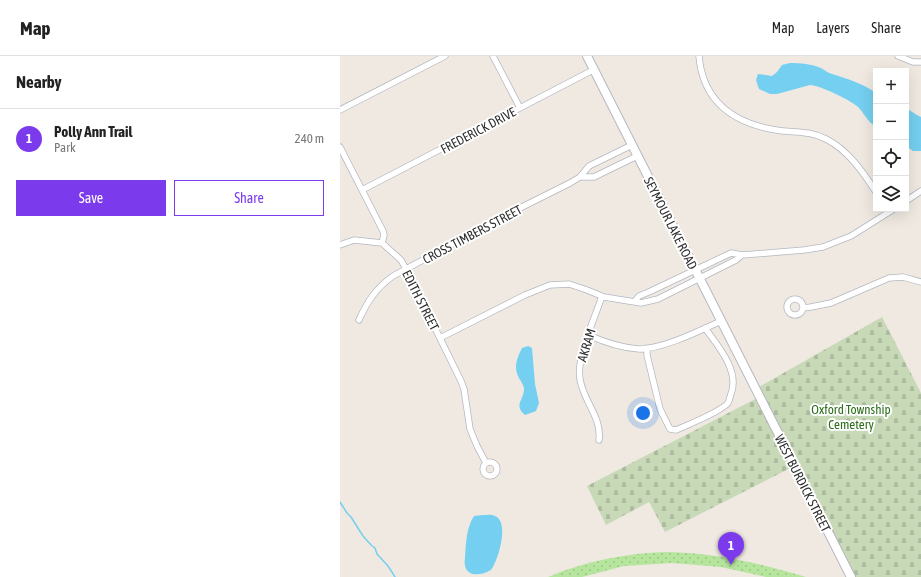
<!DOCTYPE html>
<meta charset="utf-8">
<style>
body{margin:0;font-family:"Asap Condensed",sans-serif;background:#f6f6f6;color:#222}
.controls{position:absolute;right:12px;top:12px;display:grid;overflow:hidden;border-radius:0px;box-shadow:0 4px 16px #0002}
.controls button{width:36px;height:36px;display:grid;place-items:center;padding:0;border:0;border-bottom:1px solid #e0e0e0;background:#fff;color:#222;font:20px sans-serif}
.you{position:absolute;left:303px;top:357px;width:14px;height:14px;margin:-10px;border:3px solid #fff;border-radius:50%;background:#1a73e8;box-shadow:0 0 0 6px #1a73e833}
.badge{display:grid;place-items:center;width:26px;height:26px;border-radius:50%;background:#7c3aed;color:#fff;font-size:13px;font-weight:700}
.pin{position:absolute;translate:-50% -33px;filter:drop-shadow(0 1px 2px #0008)}
.pin::after{content:'';position:absolute;top:21px;width:14px;height:12px;background:inherit;clip-path:polygon(0 0,100% 0,50% 100%)}
.list{margin:0;padding:0;list-style:none}
h2{display:flex;justify-content:space-between;align-items:center;height:52px;margin:0;padding:0 16px;font-size:17px}
h2 small{font-size:13px;font-weight:400;color:#767676}
.list li{display:grid;grid-template-columns:26px 1fr auto;gap:12px;align-items:center;box-sizing:border-box;height:60px;padding:0 16px;border-top:1px solid #e0e0e0}
.list b{display:block;font-size:15px;white-space:nowrap}
.list p{margin:0;font-size:13px;white-space:nowrap;color:#767676}
.list em{font-size:13px;font-style:normal;color:#767676}
.actions{display:flex;gap:8px;padding:12px 16px}
.actions a{flex:1;padding:9px 0;border:1px solid #7c3aed;border-radius:0px;text-align:center;font-size:14px;color:#7c3aed}
.actions .main{background:#7c3aed;color:#fff}
.icon{flex:none;width:22px;height:22px;fill:none;stroke:currentColor;stroke-width:2;stroke-linecap:round;stroke-linejoin:round}
.map{position:relative;flex:none;width:581px;height:521px;overflow:hidden}
header{display:flex;align-items:center;gap:24px;box-sizing:border-box;height:56px;padding:0 20px;background:#fff;border-bottom:1px solid #e0e0e0}
header strong{font-size:19px}
nav{display:flex;gap:22px;margin-inline-start:auto;font-size:14px}
main{display:flex}
aside{flex:1;background:#fff}
.map>svg:first-child{display:block}
.cemetery{fill:url(#cemetery-stones)}
.park{fill:url(#park-dots)}
.water{fill:#75cff0}
.lines{fill:none;stroke-linecap:round;stroke-linejoin:round}
.stream{stroke:#75cff0;stroke-width:1.5}
.street-casing{stroke:#b4b7c1;stroke-width:7}
.secondary-casing{stroke:#b4b7c1;stroke-width:10}
.street{stroke:#fff;stroke-width:5.5}
.secondary{stroke:#fff;stroke-width:8}
.labels{text-anchor:middle;stroke-width:4;stroke-linejoin:round;paint-order:stroke}
.street-label{font-size:13px;fill:#2e2e2e;stroke:#fff}
.park-label{font-size:13px;fill:#2c6e1b;stroke:#fff}
</style>
<header>
<strong>Map</strong>
<nav><a>Map</a><a>Layers</a><a>Share</a></nav>
</header>
<main>
<aside>
<h2>Nearby<small></small></h2>
<ul class="list">
<li><span class="badge">1</span><div><b>Polly Ann Trail</b><p>Park</p></div><em>240 m</em></li>
</ul>
<div class="actions"><a class="main">Save</a><a>Share</a></div>
</aside>
<div class="map">
<svg width="581" height="521" viewBox="0 0 581 521">
<defs>
<pattern id="cemetery-stones" width="16" height="16" patternUnits="userSpaceOnUse"><rect width="16" height="16" fill="#c8d9b8"/><path d="M2 7V4a2 2 0 0 1 4 0v3zM10 15v-3a2 2 0 0 1 4 0v3z" fill="#acbb9e"/></pattern>
<pattern id="park-dots" width="8" height="8" patternUnits="userSpaceOnUse"><rect width="8" height="8" fill="#b6e59e"/><path d="M2 2h.1M6 6h.1" fill="none" stroke="#9dc588" stroke-width="1.8" stroke-linecap="round"/></pattern>
</defs>
<rect width="100%" height="100%" fill="#efe9e1"/>
<path class="cemetery" d="M542 261 581 337V521H516L458 408 325 476 309 446 266 469 247 430 423 339 419 331Z"/>
<path class="park" d="M327 496C375 497 420 507 466 521H426L381 511 332 507 284 510 242 521H208C246 505 286 497 327 496Z"/>
<path class="water" d="M450 7C460 7 472 8 481 12 485 14 488 17 492 18 508 23 522 27 536 37V71C527 65 526 60 519 52 513 45 479 29 470 29L437 38H430L419 33 416 24 418 18 432 20 437 16 442 9Z
M566 52 577 59 581 61V95H573L566 90Z
M188 290 192 292 195 328 199 347 196 355 185 359C173 349 184 344 184 333 184 329 181 326 179 322 173 311 177 302 182 292Z
M143 459C147 459 152 458 155 460 170 466 158 505 151 514 139 521 122 521 125 502 126 488 126 472 134 460Z"/>
<g class="lines">
<path class="stream" d="M0 446 7 457 11 461 23 480 31 489 35 492 37 498 48 510 55 521"/>
<g class="street-casing">
<path id="street" d="M153 0 180 52
M359 0C363 46 393 67 436 74 454 77 468 74 486 83 508 94 523 116 536 136
M558 0 573 6H581
M0 54 105 0
M0 91 43 175 44 179 42 187
M240 121H254L297 100
M22 134 253 14
M566 145 581 135
M42 187 61 204 66 213 121 325 124 333 130 373 137 390 146 407
M0 189 14 184 42 187
M447 251a8 8 0 1 1 16 0a8 8 0 1 1-16 0Z
M295 245 299 240 311 235 391 197 402 199 464 194 483 191 511 180 554 153
M463 252 471 251 491 247 549 222 563 221 581 226
M19 264C27 246 36 232 53 220L180 152 230 127 240 121 249 110 292 89
M248 279C264 286 282 292 299 293 323 293 359 275 381 265
M100 282 185 239 210 229 229 228 247 234 264 241 301 247 318 243 396 204 402 199
M307 292V299L320 353 330 373 336 374C349 368 379 357 388 347 389 345 390 341 391 338 400 315 378 290 365 272
M259 384C262 361 243 345 240 323 236 301 255 262 262 240
M143 413a7 7 0 1 1 14 0a7 7 0 1 1-14 0Z"/>
</g>
<g class="secondary-casing">
<path id="secondary" d="M247 0 511 521"/>
</g>
<use href="#street" class="street"/>
<use href="#secondary" class="secondary"/>
</g>
<g class="labels">
<g class="street-label">
<text transform="translate(138 74) rotate(-28)" y="5">FREDERICK DRIVE</text>
<text transform="translate(331 167) rotate(63)" y="5">SEYMOUR LAKE ROAD</text>
<text transform="translate(132 178) rotate(-28)" y="5">CROSS TIMBERS STREET</text>
<text transform="translate(81 244) rotate(63)" y="5">EDITH STREET</text>
<text transform="translate(246 289) rotate(-73)" y="5">AKRAM</text>
<text transform="translate(463 427) rotate(63)" y="5">WEST BURDICK STREET</text>
</g>
<g class="park-label">
<text x="511" y="358">Oxford Township<tspan x="511" dy="15">Cemetery</tspan></text>
</g>
</g>
</svg>
<div class="controls">
<button>+</button>
<button>−</button>
<button><svg class="icon" aria-label="locate" viewBox="0 0 24 24"><circle cx="12" cy="12" r="6"/><path d="M12 2v4M12 18v4M2 12h4M18 12h4"/></svg></button>
<button><svg class="icon" aria-label="layers" viewBox="0 0 24 24"><path d="M12 4l9 5-9 5-9-5zM3 14l9 5 9-5"/></svg></button>
</div>
<div class="you"></div>
<div class="pin badge" style="left:391px;top:509px">1</div>
</div>
</main>
